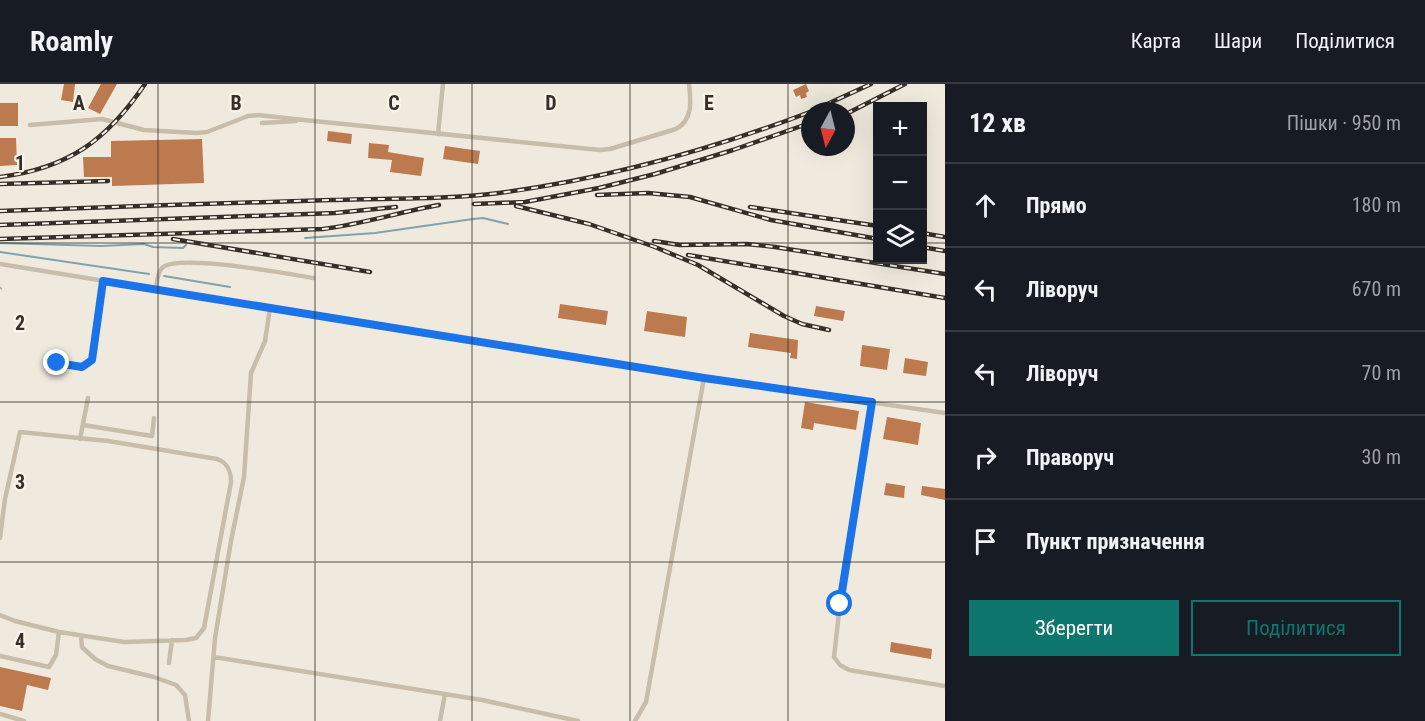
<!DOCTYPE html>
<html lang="uk">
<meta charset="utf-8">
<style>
body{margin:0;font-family:"Roboto Condensed",sans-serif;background:#242831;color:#f1f3f6}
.controls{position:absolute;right:18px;top:18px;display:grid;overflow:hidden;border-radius:0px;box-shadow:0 6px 24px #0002}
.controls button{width:54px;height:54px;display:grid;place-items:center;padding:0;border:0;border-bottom:2px solid #363941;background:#171b24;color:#f1f3f6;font:30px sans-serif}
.compass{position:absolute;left:801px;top:18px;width:54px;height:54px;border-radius:50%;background:#171b24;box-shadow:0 6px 24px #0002;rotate:187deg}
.stop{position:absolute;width:18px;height:18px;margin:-14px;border:4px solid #1a73e8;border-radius:50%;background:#fff}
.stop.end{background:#1a73e8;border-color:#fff;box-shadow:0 2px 6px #0008}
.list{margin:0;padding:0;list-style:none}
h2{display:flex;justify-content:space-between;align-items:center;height:78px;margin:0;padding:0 24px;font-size:26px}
h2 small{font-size:20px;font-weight:400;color:#9ea1a6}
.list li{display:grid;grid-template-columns:39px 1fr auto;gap:18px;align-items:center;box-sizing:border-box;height:84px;padding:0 24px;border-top:2px solid #363941}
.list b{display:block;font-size:22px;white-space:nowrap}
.list em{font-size:20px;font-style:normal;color:#9ea1a6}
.actions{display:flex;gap:12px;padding:18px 24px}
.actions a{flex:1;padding:14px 0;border:2px solid #0f766e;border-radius:0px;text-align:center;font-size:21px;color:#0f766e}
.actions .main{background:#0f766e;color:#fff}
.icon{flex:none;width:33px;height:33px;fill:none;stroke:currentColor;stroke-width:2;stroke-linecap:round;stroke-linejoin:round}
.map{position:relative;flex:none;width:945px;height:637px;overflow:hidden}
header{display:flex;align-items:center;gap:36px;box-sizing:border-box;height:84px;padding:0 30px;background:#171b24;border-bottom:2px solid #363941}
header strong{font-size:28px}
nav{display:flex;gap:33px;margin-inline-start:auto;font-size:21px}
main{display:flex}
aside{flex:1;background:#171b24}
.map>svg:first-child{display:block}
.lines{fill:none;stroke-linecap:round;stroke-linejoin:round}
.stream{stroke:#7fa3ab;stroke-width:2}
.building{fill:#bd7a4f}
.path{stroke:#b3a795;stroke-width:1.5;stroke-dasharray:3 3;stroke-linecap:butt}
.lane{stroke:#c8bcaa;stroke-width:4.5}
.rail-casing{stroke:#362f29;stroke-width:4.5}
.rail{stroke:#f8f4ea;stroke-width:2;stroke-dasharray:7;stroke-linecap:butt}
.route{stroke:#1a73e8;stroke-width:8}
.grid{fill:none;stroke:#362f29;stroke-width:1.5;stroke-opacity:0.55}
.grid-label{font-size:20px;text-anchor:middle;font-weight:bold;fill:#362f29;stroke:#f8f4ea;stroke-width:4.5;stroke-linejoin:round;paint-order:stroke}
</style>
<header>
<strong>Roamly</strong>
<nav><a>Карта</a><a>Шари</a><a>Поділитися</a></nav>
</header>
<main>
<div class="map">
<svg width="945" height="637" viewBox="0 0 945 637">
<rect width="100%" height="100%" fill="#f0eade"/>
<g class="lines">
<path class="stream" d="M305 154 375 149 473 135 483 134 508 140
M0 159 101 162 144 160 153 163 183 164 186 161
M0 168 149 190
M164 192 230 203"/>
</g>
<path class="building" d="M64 0H75L73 18 61 16Z
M101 0H117L100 30 88 24Z
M806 0 809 7 806 9 807 13 801 15 800 11 796 13 793 6Z
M0 19H18V42H0Z
M328 47 352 50 351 60 327 57Z
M0 54H16L17 81 0 82Z
M202 55 204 99 112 102V93H84L83 73H111V57Z
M369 59 389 61 388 68 424 74 421 92 390 88 392 76 368 74Z
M445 62 480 67 478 80 443 75Z
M560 220 608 227 606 241 558 234Z
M816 222 845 227 843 237 814 232Z
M647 227 687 233 685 253 644 247Z
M750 249 798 256 797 275 790 274 791 269 748 263Z
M862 261 890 265 887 286 860 282Z
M905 274 928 278 926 292 903 289Z
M805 318 859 327 856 346 814 339 813 346 801 344Z
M887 333 921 339 918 361 883 355Z
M886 399 905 402 904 414 884 411Z
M922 402 945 405V416L921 411Z
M891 558 932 565 931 575 890 568Z
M0 583 51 594 48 606 27 601 22 627 0 622Z"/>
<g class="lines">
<path class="path" d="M0 203 3 207"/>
<path class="lane" d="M262 39 296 37
M30 41 102 35 144 46 197 49 207 48 248 32 258 31 304 36 600 66 610 65 676 45C693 36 691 17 689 0
M438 50 443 0
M0 180 704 294 945 329
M156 205C157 198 157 189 162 184 177 169 289 190 313 194
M57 279 82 283 92 276 103 197
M872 318 840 520 834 573 840 581 849 586 945 602
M83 341 152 352 154 334
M80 355 88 314
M0 454 5 415 20 348 108 357 217 375C228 379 231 387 231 398L204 544 196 554 186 556 124 558 59 548 15 537 0 531
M81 552 82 563 95 575 108 582 154 593 176 601 185 611 189 637
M0 572 49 583 56 571 59 548
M214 573 482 616 578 637
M169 579 172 556
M0 630 24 637
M208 637 215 554 231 457 244 393 251 289 265 257 270 224
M440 637 445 610
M635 637 646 618 704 294"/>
<g class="rail-casing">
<path id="rail" d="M812 27 871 0
M846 30 905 0
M0 93C69 84 107 56 145 0
M0 100 108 97
M597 111 648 109 690 113 771 136 878 155
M474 120 525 118 599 104 655 90 733 66 810 39
M516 122 589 140 655 163 698 181 784 232 802 240 829 246
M750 123 878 142
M0 127C110 123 221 119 331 116 387 114 443 116 499 109 606 95 710 66 810 28
M0 141 335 129 396 123
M922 149 945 153
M0 155 323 145C362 140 400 128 439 121
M173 155 370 188
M654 157 680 161 747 160 775 163 945 190
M922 163 945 167
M688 171 945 214"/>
</g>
<use href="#rail" class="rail"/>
</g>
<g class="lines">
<path class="route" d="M57 279 82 283 92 276 103 197 704 294 872 318 840 520"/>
</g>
<path class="grid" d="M158 0V637M315 0V637M472 0V637M630 0V637M788 0V637M0 159H878M922 159H945M0 318H945M0 478H945"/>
<g class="grid-label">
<text x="79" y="26">A</text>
<text x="236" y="26">B</text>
<text x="394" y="26">C</text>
<text x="551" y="26">D</text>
<text x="709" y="26">E</text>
<text x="20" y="86">1</text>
<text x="20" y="246">2</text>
<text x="20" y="405">3</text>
<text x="20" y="564">4</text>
</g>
</svg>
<div class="controls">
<button>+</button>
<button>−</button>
<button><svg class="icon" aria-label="layers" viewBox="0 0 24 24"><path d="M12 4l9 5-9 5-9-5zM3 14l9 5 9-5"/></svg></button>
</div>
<svg class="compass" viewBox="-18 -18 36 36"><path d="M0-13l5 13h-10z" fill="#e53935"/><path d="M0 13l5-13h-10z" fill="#9ea1a6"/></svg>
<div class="stop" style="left:840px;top:520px"></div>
<div class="stop end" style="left:57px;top:279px"></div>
</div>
<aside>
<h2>12 хв<small>Пішки · 950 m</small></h2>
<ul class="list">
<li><svg class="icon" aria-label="ahead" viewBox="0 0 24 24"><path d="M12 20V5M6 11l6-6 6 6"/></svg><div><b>Прямо</b></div><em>180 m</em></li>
<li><svg class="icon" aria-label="left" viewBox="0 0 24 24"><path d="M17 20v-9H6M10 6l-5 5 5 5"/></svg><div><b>Ліворуч</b></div><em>670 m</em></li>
<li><svg class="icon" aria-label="left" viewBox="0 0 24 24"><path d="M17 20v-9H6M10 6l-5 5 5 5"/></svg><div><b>Ліворуч</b></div><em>70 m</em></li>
<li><svg class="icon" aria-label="right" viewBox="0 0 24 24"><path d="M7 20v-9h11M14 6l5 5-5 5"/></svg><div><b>Праворуч</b></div><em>30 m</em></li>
<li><svg class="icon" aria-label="arrive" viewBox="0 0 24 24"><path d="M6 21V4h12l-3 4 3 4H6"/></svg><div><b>Пункт призначення</b></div></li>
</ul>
<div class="actions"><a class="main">Зберегти</a><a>Поділитися</a></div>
</aside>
</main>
